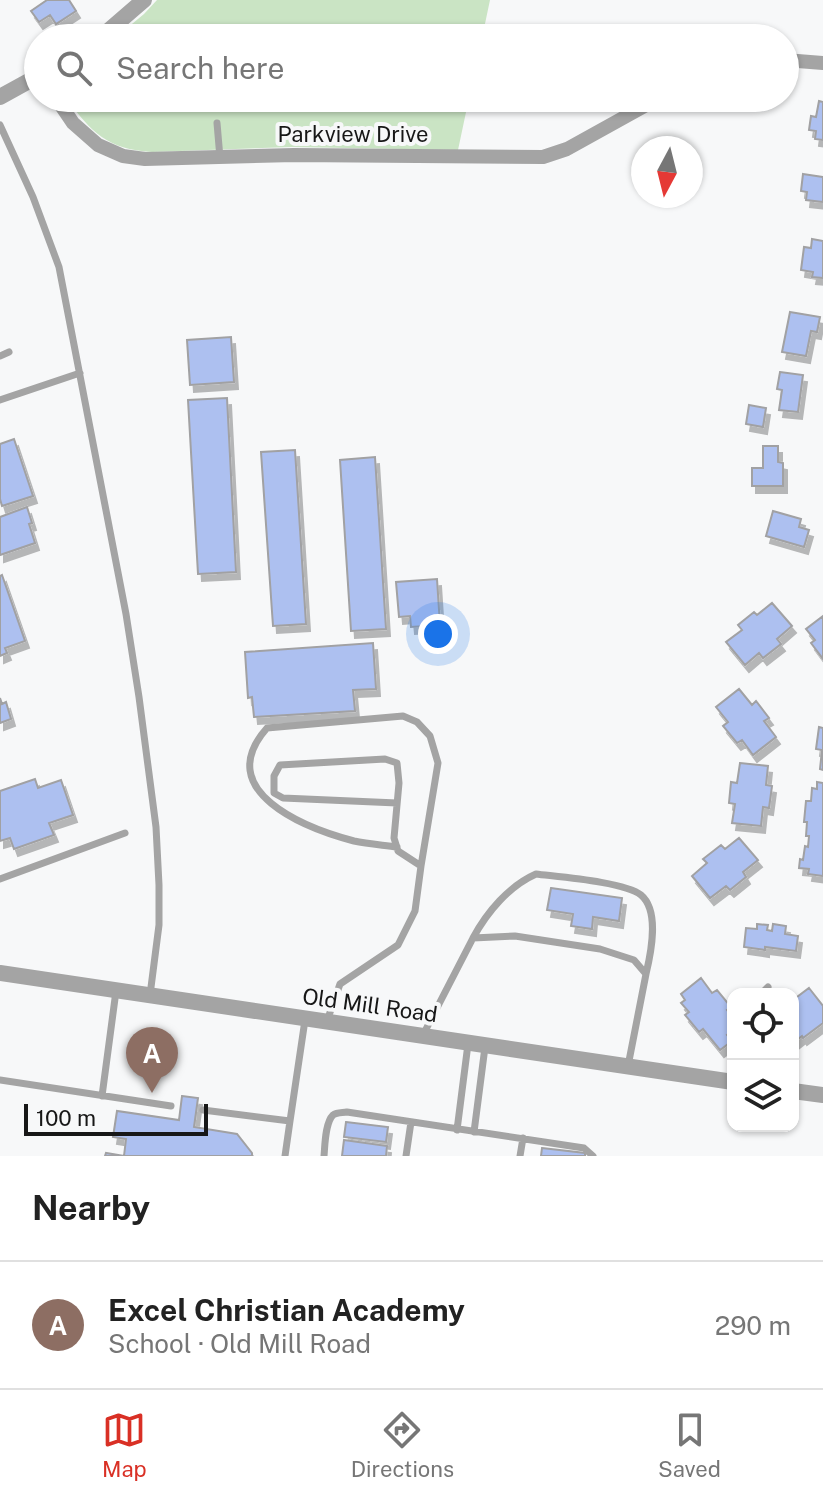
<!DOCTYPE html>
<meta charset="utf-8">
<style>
body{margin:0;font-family:"Public Sans",sans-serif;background:#f2f2f2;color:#222}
.controls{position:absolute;right:24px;bottom:24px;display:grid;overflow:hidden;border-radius:16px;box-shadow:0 2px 6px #0004}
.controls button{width:72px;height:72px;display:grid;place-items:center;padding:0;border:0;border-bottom:2px solid #e0e0e0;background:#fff;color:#222;font:40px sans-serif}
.compass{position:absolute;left:631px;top:136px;width:72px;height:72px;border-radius:50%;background:#fff;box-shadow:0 2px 6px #0004;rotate:187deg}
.scale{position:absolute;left:24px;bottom:20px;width:184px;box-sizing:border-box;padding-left:8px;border:4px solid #171717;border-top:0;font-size:22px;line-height:28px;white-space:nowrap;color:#171717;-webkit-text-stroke:6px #f7f8f9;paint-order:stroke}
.you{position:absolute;left:438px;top:634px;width:28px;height:28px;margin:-20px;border:6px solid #fff;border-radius:50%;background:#1a73e8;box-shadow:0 0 0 12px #1a73e833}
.badge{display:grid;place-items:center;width:52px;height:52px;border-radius:50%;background:#d93025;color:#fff;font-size:26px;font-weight:700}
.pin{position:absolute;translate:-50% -66px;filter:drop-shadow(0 2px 4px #0008)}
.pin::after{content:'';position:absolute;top:42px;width:28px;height:24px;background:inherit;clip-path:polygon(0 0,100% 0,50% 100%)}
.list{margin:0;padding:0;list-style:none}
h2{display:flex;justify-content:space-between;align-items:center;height:104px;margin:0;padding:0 32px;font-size:34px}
h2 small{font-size:26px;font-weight:400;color:#767676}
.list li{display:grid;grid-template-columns:52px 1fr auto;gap:24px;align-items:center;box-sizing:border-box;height:128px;padding:0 32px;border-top:2px solid #e0e0e0}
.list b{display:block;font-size:30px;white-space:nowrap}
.list p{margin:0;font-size:26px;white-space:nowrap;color:#767676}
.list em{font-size:26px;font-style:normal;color:#767676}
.icon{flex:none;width:44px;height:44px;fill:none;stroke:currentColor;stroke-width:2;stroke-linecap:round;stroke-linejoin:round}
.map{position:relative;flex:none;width:823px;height:1156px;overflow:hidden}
.search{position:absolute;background:#fff;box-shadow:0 2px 6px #0004;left:24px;right:24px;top:24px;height:88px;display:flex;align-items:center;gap:20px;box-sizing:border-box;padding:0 28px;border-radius:44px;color:#767676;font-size:30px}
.sheet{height:232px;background:#fff}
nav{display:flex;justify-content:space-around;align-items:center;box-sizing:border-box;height:112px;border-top:2px solid #e0e0e0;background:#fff;font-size:22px;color:#767676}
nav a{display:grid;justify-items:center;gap:4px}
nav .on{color:#d93025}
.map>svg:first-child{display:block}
.green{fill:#cae4c4}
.building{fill:#adc0f0;stroke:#a1a1a3;stroke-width:2;filter:url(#shadow)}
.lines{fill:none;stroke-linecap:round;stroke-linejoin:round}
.service{stroke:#a4a4a4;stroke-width:7}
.minor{stroke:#a4a4a4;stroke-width:14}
.tertiary{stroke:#a4a4a4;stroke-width:16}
.labels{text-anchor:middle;stroke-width:8;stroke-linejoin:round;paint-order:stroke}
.street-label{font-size:22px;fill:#171717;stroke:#f7f8f9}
</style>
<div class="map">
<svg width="823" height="1156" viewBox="0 0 823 1156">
<defs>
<filter id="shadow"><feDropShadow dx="4" dy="7" stdDeviation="0" flood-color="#0004"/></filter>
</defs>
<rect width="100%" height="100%" fill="#f7f8f9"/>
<path class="green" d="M157 0H490L482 38H115L144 14Z
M66 98H469L458 150 292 147 152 152C107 149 92 133 66 98Z"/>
<path class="building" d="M47 0H69L76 11 56 24 50 15 39 22 31 11Z
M819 101 823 102V140L815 139 816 131 809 130 811 116 816 117Z
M803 174 823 177V202L806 200 807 192 801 191Z
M812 239 823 241V278L812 277 813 272 801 270 804 247 811 248Z
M790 312 820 317 817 332 811 331 806 356 782 352Z
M231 337 234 382 190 385 187 340Z
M780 372 803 375 798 412 779 410 782 390 777 389Z
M227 398 236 572 198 574 188 400Z
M749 405 766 408 763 427 746 424Z
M14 439 33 496 2 506 0 499V444Z
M763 446H778V462L783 463V486H752V468H763Z
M295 450 306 624 273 626 261 452Z
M375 457 386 629 351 631 340 460Z
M27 507 32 523 29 524 35 543 0 555V517Z
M773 511 801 519 799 527 809 530 804 547 766 536Z
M2 575 25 641 5 648 7 653 0 656V576Z
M437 579 440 625 411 627 410 616 399 617 396 582Z
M772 603 792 626 777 639 781 644 763 658 759 653 745 665 726 642 742 630 738 625 754 612 757 615Z
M823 616V659L811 643 815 640 806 629Z
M373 643 376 689 353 690 355 711 254 717 252 697 248 698 245 652Z
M739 689 752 705 756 701 769 718 764 721 776 737 753 755 742 740 737 743 723 726 728 722 716 707Z
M0 698 2 704 6 702 11 719 0 723Z
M819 727 823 728V770L820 769 822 750 816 749Z
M740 763 768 766 766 785 772 786 769 808 763 807 761 826 732 823 735 804 729 803 731 782 737 783Z
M35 779 38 788 61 780 73 815 49 823 54 835 14 849 10 838 0 841V791Z
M817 782 823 783V876L808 874 809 869 799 868 800 859 803 860 805 846 808 847 809 836H806L807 822H804L806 801H811L812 788 817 789Z
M739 838 758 860 743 872 746 877 730 890 726 886 710 898 692 876 707 863 703 859 721 845 725 849Z
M551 888 622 898 619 921 593 917 592 929 571 926 573 914 547 910Z
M757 924 768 925 767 930 772 931 773 924 786 926 785 934 798 936 796 951 765 947V950L744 947 746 928 757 929Z
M701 978 712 993 717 990 731 1007 727 1010 733 1018V1030L727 1035 732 1041 720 1050 703 1029 699 1032 685 1015 689 1012 681 1003 685 1000 681 994Z
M809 988 823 1006V1023L803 1038 802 1036 793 1043V1000Z
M182 1096 198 1098 194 1127 237 1134 252 1153V1156H105L106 1153 124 1156 126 1139 113 1137 117 1111 179 1120Z
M346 1122 388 1127 386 1142 344 1137Z
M344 1140 387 1146 386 1156H342Z
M542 1148 585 1153V1156H541Z"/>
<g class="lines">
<path class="service" d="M217 123 220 158
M0 125 33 197 59 267 126 614 139 697 156 827 159 885V925L150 995
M0 356 9 352
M0 400 80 373
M397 847C383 845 368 844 354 841 305 828 211 791 267 728L403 716 417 722 430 736 438 763 421 866
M0 879 125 833
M473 938C487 912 509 886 536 874 560 877 625 882 641 895 660 911 651 953 646 974
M761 994 768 987
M327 1021 340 984 398 945 415 911 421 866 398 851 394 838 399 783 397 763 385 759 280 765 274 776V793L283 798 397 803
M423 1035 473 938 515 936 600 949 634 960 646 974 628 1066
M0 1080 171 1106
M102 1096 116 991
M203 1110 290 1121 305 1020
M457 1130 468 1044
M474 1132 485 1047
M285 1156 290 1121
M324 1156C325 1145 325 1123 333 1115 337 1112 343 1113 347 1112L584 1148 593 1156
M406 1156 411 1122
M520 1156 523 1138"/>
<path class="minor" d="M785 60 823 63
M56 98 73 123 98 145 123 156 145 159 294 155 543 157 567 149 659 98"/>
<path class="tertiary" d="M100 38 144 0
M0 97 38 76
M0 973 733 1082
M793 1091 823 1095"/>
</g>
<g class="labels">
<g class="street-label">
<text x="353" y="142">Parkview Drive</text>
<text transform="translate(370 1005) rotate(8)" y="8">Old Mill Road</text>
</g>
</g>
</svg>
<div class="controls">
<button><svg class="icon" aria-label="locate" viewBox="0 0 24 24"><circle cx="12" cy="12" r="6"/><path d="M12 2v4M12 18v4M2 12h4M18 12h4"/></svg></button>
<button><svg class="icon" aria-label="layers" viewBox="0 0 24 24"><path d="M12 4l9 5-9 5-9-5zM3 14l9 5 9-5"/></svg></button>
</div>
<svg class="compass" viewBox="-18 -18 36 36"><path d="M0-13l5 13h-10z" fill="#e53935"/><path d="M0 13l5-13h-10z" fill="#767676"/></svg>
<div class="scale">100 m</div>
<div class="you"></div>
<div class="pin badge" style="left:152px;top:1093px;background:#8d6e63">A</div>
<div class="search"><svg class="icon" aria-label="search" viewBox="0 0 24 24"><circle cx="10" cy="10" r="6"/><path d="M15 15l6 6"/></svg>Search here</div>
</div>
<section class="sheet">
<h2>Nearby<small></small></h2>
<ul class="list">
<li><span class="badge" style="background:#8d6e63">A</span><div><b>Excel Christian Academy</b><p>School · Old Mill Road</p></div><em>290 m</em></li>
</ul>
</section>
<nav>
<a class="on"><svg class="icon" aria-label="map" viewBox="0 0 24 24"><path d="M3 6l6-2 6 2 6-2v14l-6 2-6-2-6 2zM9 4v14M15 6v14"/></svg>Map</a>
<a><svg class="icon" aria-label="directions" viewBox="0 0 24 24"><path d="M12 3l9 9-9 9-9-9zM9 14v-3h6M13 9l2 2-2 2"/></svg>Directions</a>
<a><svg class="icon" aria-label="saved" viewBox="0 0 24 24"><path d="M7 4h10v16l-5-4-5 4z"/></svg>Saved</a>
</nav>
